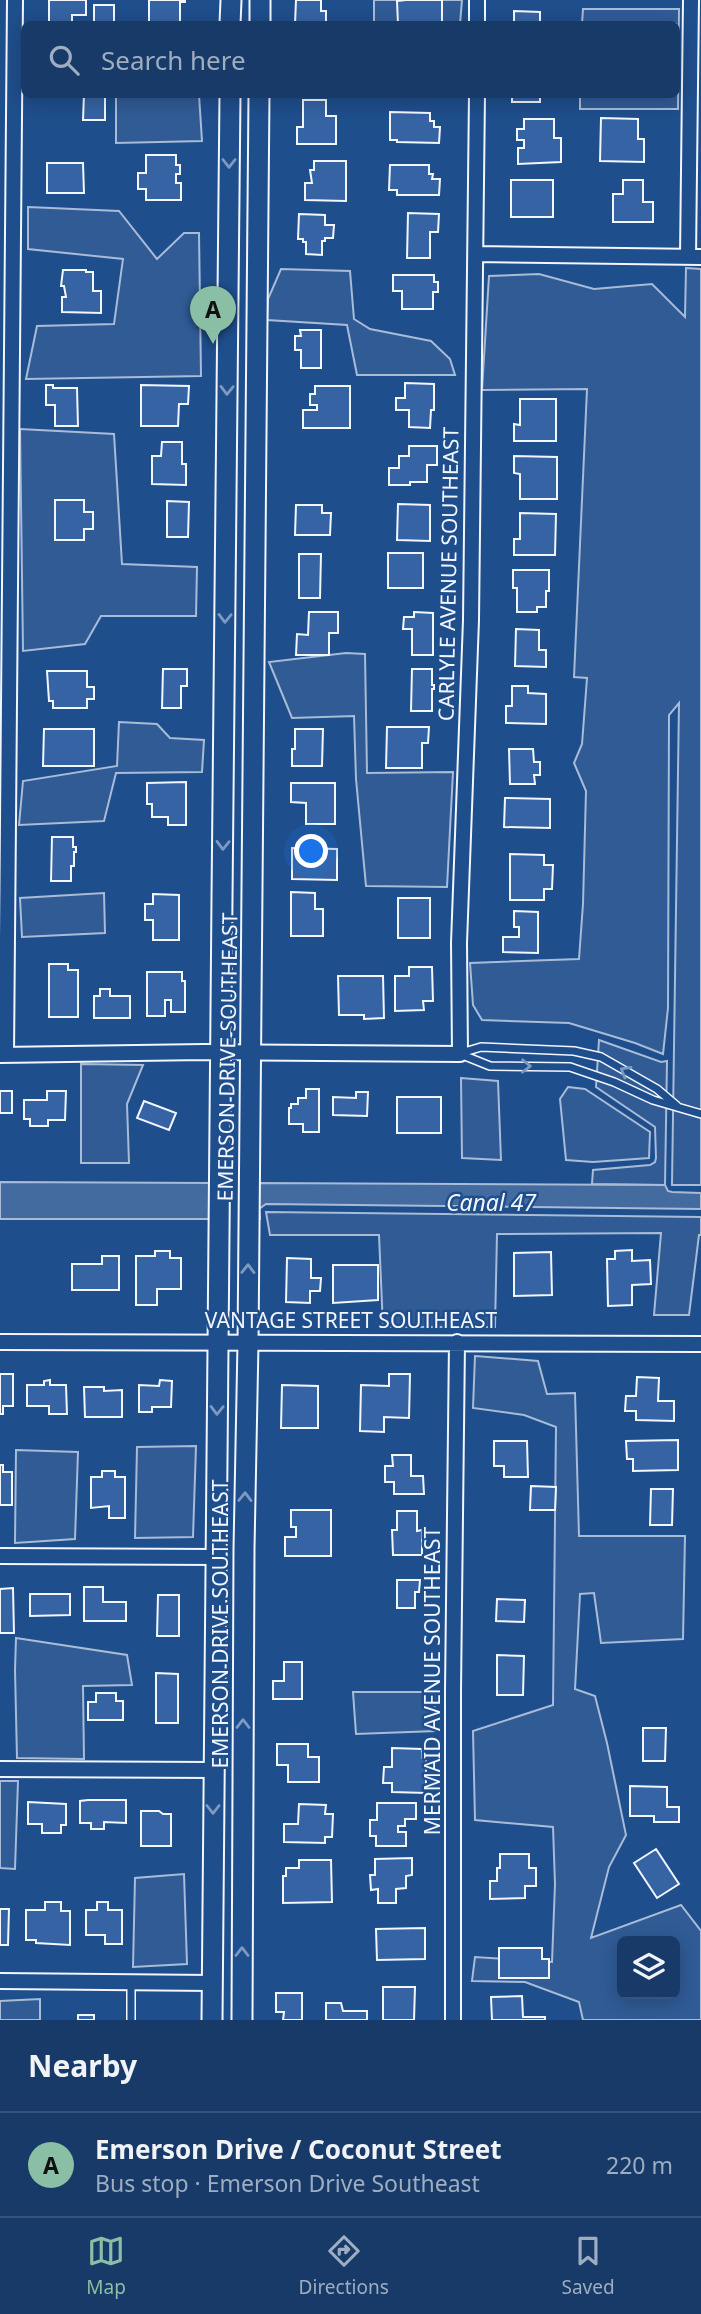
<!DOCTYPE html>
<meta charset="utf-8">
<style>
body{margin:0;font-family:"Noto Sans",sans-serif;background:#244571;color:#f1f3f6}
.controls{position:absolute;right:21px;bottom:21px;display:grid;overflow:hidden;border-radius:10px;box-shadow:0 4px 18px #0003}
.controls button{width:63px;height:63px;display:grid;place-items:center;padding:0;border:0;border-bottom:2px solid #36547d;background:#173a69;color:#f1f3f6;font:35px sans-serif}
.you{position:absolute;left:312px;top:852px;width:24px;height:24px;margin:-18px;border:5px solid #fff;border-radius:50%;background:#1a73e8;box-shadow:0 0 0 10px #1a73e833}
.badge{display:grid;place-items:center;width:46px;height:46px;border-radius:50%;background:#8abfa5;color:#111;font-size:23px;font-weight:700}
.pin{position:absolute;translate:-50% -58px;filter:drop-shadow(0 2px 4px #0008)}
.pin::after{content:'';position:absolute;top:37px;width:24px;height:21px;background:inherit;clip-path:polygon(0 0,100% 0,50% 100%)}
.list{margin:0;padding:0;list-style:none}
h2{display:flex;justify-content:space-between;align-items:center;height:91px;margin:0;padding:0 28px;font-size:30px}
h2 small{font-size:23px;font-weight:400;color:#9eadc0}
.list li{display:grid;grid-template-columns:46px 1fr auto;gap:21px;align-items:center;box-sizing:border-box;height:105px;padding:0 28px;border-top:2px solid #36547d}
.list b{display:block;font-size:26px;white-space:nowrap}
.list p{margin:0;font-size:23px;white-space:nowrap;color:#9eadc0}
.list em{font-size:23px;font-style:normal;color:#9eadc0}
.icon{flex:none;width:38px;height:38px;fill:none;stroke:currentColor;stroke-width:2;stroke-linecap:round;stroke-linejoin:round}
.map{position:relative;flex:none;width:701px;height:2020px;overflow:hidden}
.search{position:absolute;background:#173a69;box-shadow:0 4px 18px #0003;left:21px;right:21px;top:21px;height:77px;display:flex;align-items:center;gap:18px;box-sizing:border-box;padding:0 24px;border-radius:10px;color:#9eadc0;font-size:26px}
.sheet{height:196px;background:#173a69}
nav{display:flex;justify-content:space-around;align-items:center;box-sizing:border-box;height:98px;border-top:2px solid #36547d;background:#173a69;font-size:19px;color:#9eadc0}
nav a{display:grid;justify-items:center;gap:4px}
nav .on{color:#8abfa5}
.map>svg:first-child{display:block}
.green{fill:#305b95;stroke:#a8bbd7;stroke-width:2;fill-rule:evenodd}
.water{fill:#446ba0;stroke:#a8bbd7;stroke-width:2}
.building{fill:#3563a3;stroke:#f2f6ff;stroke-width:2}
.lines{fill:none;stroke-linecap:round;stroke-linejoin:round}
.lane-casing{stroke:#f2f6ff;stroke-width:10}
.street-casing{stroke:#f2f6ff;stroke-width:18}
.secondary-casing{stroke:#f2f6ff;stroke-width:23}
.lane{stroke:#1f4e8c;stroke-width:7}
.street{stroke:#1f4e8c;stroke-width:14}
.secondary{stroke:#1f4e8c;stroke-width:19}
.oneway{stroke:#7e9ac0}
.labels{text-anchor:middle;stroke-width:5;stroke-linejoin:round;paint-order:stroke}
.street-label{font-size:21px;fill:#f2f6ff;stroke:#1f4e8c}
.water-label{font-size:23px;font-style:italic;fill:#f2f6ff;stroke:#1f4e8c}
</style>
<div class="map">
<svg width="701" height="2020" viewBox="0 0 701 2020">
<rect width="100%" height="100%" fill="#1f4e8c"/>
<path class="green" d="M374 0H462L460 24H374Z
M583 9H679L678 109H580V95L676 94V24H582Z
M116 95H199L202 141 116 143Z
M28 207 119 211 157 259 184 233H199L201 376 26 379 37 326 114 324 123 259 28 249Z
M686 268 701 269V1185H672L679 703 669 715 668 1008 663 1054 635 1043 569 1023 482 1020 473 1005 470 963 579 959 583 904 586 791 574 763 582 744 587 678 574 677 587 389 482 390 489 276 539 274 594 289 652 284 685 317Z
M281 269 350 271 354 319 370 329 431 341 450 359 455 375H357L347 325 267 320 268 299Z
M20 429 114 434 122 564 197 567 196 616H101L85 644 23 651Z
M346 653 365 654 367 773 453 772 447 887 366 886 356 779 354 716 292 718 269 662Z
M119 722 157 724 170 738 204 740 202 772 116 773 104 821 19 825 23 781 117 766Z
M104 893 105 933 22 937 20 898Z
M599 1040 661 1062 667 1061 665 1185 592 1184 593 1170 650 1165 655 1162 656 1158 655 1127 596 1087Z
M81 1064 143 1065 127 1104 129 1163H81Z
M461 1078 498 1081 501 1160 462 1158Z
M568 1087 585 1089 650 1132 649 1158 593 1162 566 1160 560 1099Z
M266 1212 701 1217V1235H699L689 1315H654L661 1233 497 1234 495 1327H383L379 1235H270Z
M475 1356 538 1361 547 1394 575 1393 579 1536H685L683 1639 601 1643 594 1593 580 1594 575 1689 595 1696 607 1743 626 1835 609 1867 591 1938 681 1905 701 1931V2020H583L579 2002 525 1982 472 1981 475 1957 552 1962 555 1884 553 1827 475 1820 473 1731 553 1705 556 1427 524 1415 473 1408ZM622 1941H675V1994H622Z
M196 1446 193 1537 135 1538 137 1447Z
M16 1450 78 1452 75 1539 15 1543Z
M16 1638 127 1655 132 1685 83 1686 84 1759 17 1758 15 1670Z
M353 1692H434L436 1731 356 1734Z
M0 1781H18L15 1869 0 1868Z
M184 1874 187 1964 133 1967 135 1878Z
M40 1999V2020H0V2001Z"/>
<path class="water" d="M0 1182 212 1183V1219H0Z
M257 1183 665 1185 668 1191 672 1192 701 1193V1209L266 1204 259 1209 260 1219H257Z"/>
<path class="building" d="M49 0H86V15H72V24H49Z
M149 0H185V2H180V22H149Z
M296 0H321V11H326V24H295Z
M406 0H442V24H398L397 1Z
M94 5H114V24H94Z
M514 11 540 12V24H514Z
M84 94H105V120H83Z
M540 94V102H512V94Z
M303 100H326V116H336V144H297V127H303Z
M390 112 430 113V121H434V127H440L439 143 397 142V140H390Z
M601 118 638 119V139H644V162L600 161Z
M524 119H554V138H561V162L518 164V148H524V140H517V129H524Z
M146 155H176V165H180V174H176V183H181V200H146V189H138V173H146Z
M314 161H346V201L305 200V183H312L310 170H314Z
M47 163H83L84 193H47Z
M390 165H429V174H433L432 179H440L439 195H397V190H389Z
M511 180H553V217H511Z
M623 180H643V202H653V222H613V194H623Z
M408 213 439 214 438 232H430V258H407Z
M299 214 325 215V225H334L333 238H325V241H322V255L306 254V242H303V239H298Z
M63 270H86V272H93V291H101V313L62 312V297H66L64 286H61Z
M393 275H434V282H438V292H433V309H402V291H393Z
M300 330H321V368H301V350H295V336H301Z
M405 383 434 384V410H431L430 428 409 427V410H396V398H405Z
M46 385H53V388H77L78 426H55V405H46Z
M141 385 189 386 188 404H179L178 426H141Z
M315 386H350V428H303V410H317V405H310V394H315Z
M520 399H556V441H514V424L520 425Z
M162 442H182V464H186V485L152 484V456H161Z
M409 446H437V465H427V482H410V485H389V468H399V456H409Z
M514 456 557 457V499H520V474L514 473Z
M55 500H84V512H93V529H84V540H55Z
M167 501 189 502 188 537H167Z
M398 504 430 505V541L397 540Z
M296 505H322V513H331L330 535H295Z
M520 513 556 514 555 555H514V539H520Z
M388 553H423V588H388Z
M299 554H321L320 598H299Z
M513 570H549V591H546V607H537V612H517V588H513Z
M309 612H338V633H329V655H296L297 634 308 635Z
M414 612 433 613V655H412V629H403L404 617H414Z
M516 629 539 630V650H546V667L515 666Z
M163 669H187V686H181V708H162Z
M412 669H432V685H434V689H432V711H411Z
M47 671H87V687H94V699H87V708H53V701H49Z
M512 686H528V693L546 694V724L506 723V706H512Z
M387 727H429L428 743H422V768H386Z
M44 729H94V766H43Z
M295 729H323L322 766H292V749H295Z
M509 749H533L534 762H540V775H534L535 784H510Z
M186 782V825H168V817H152V804H147V783Z
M291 783H335V824H306V803L291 802Z
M505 798 550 799V828L504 827Z
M52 837H73V847H76V852H74V866H71V881H51Z
M292 848 337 849V880L292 879Z
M510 854 544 855V865H553L552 889H544V900H510Z
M291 892 315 893V909H323V936H291Z
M153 894 179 895V940H153V920H145V904H153Z
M398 898H430V938H398Z
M514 911 538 912V953L503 952V937H519V927H514Z
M49 964H68V970H78V1017H49Z
M409 967H432L433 1001H423L424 1010 395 1011V976H409Z
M147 972H182V981H185V1012H171V1000H165V1016H147Z
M338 976H383L384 1018 364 1019V1015H339Z
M100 989H110V996H130V1018H94V996H100Z
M306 1089H319V1132H303V1124H289V1108H291V1104H298V1098H306Z
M0 1091H12V1113H0Z
M47 1091H66L65 1120H48V1126H30V1119H24V1100H47Z
M356 1092H368L367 1116 333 1115V1097L356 1098Z
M397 1097H441V1133H397Z
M144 1101 176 1113 169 1130 137 1118Z
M632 1250V1261L650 1260 651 1284 632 1285V1305L608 1306 607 1259H615V1251Z
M155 1251H170V1258H181V1289H157V1305H136V1256H155Z
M551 1252 552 1295 514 1296V1253Z
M102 1256H119V1290H72V1264H102Z
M287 1258 311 1259V1278H321L320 1291H310V1303L286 1302Z
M333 1265H378V1300L333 1303Z
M0 1374H13V1406H3V1414H0Z
M389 1374H410L409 1418 384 1417V1432L360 1431 361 1385 389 1386Z
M637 1377 659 1378 658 1401H674V1421L636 1420V1411H625L626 1396H636Z
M50 1380V1385H66L67 1414H49V1406H27V1385H44V1381Z
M160 1380 172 1381 171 1407H152V1412H139V1385L159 1386Z
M282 1385 318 1386V1428H281Z
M84 1387H104V1391L122 1390V1417H85Z
M678 1440V1470L633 1471V1459H627L626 1441Z
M494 1441H527L528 1477H504V1466H494Z
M392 1455H411V1476H423L424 1494H394V1482H385V1466H393Z
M0 1465H3V1472H12V1505H0Z
M102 1471H115V1477H125V1518H109V1506L91 1508V1477H102Z
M531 1486 556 1487 555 1510H530Z
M651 1489H673L672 1525H650Z
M291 1510H331V1556H285V1537H296V1527H291Z
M397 1511H417V1531L422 1530V1555H393L392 1530H397Z
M397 1580H420L419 1592H415V1608H397Z
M84 1587H103V1602H126V1621H84Z
M13 1588 14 1633H0V1589Z
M30 1594H70V1615L30 1616Z
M158 1595H179V1636H157Z
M497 1599 525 1600 524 1622 496 1621Z
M497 1655 524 1656 523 1695H497Z
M284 1662H302V1699H273V1681H284Z
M156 1673 178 1674V1723H156Z
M96 1693H116V1701H123V1720H88V1702H96Z
M643 1728H666L665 1761H643Z
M277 1744H308V1757H319V1782H288V1765H277Z
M392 1748 422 1749V1758H426V1793L392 1792V1783H383L384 1767H392Z
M630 1786 667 1787V1807H679V1822H654V1816H630Z
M88 1800H126V1823L104 1822V1829H91V1823H80V1801Z
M28 1802 66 1804V1825H61V1833H42V1824H28Z
M377 1803H416V1819H405V1826H398V1832H406V1846H376V1836H370V1820H377Z
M299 1804 326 1805 325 1814H333L332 1837H325V1843L284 1842V1824H298Z
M141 1811H159L163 1814H171V1846H141Z
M656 1849 679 1884 657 1898 634 1863Z
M500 1854H529V1868H536V1886H525V1898L490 1899V1881H497V1868H500Z
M412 1858V1875L406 1876V1888L396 1889V1903H378V1889L371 1890 370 1875H375V1859Z
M299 1860H331L332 1902 283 1903V1876H286V1868H299Z
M45 1902H61V1911H70V1945L36 1943V1940H26V1910H45Z
M97 1902H108V1910H122V1944H105V1935H86V1910H97Z
M0 1909H9L8 1945H0Z
M425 1928V1959L377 1960 376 1929Z
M499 1948H542V1959H549V1978H499Z
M383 1987H415L414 2020H383Z
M276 1993H302V2020H283L284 2012H276Z
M522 1996 523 2017H545V2020H492L491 1997Z
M326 2003H341L343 2011H367V2020H326Z
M78 2015H94V2020H78Z"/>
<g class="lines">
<g class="lane-casing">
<path id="lane" d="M461 1053 481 1047 574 1051 601 1057 657 1089 677 1106
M460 1054 490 1066 570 1067 614 1082 653 1100 701 1114
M131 2020V1982"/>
</g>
<g class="street-casing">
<path id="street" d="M477 0V24
M476 254 701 257
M688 257 691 0
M0 1055 204 1052 460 1054 459 943 471 620 477 94
M6 1055 15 0
M0 1342 701 1344
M0 1556 215 1557
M0 1769 213 1770
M0 1981 212 1983
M453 2020V1690L457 1342"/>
</g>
<g class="secondary-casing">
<path id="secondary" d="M230 24 231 0
M260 24V0
M212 2020C215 1378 225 736 230 94
M242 2020 244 1549 248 1343 259 94"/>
</g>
<use href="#lane" class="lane"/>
<use href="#street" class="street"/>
<use href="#secondary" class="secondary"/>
</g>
<defs><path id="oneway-chevron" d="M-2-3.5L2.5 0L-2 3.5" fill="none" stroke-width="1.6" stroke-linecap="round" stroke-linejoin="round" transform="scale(1.75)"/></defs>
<g class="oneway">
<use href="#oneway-chevron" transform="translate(229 163) rotate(90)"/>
<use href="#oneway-chevron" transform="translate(227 390) rotate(91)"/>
<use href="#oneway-chevron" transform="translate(225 618) rotate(91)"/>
<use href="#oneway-chevron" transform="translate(223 845) rotate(91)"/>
<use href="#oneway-chevron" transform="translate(526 1066) rotate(1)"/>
<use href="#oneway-chevron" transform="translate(625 1071) rotate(-150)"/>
<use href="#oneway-chevron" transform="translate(248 1269) rotate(-89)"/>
<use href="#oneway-chevron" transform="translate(217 1410) rotate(91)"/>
<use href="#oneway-chevron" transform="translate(245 1497) rotate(-89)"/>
<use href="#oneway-chevron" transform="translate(243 1724) rotate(-90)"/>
<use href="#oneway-chevron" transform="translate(213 1809) rotate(90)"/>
<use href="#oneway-chevron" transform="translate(242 1952) rotate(-90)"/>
</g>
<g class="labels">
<g class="street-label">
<text transform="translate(449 574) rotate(-89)" y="7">CARLYLE AVENUE SOUTHEAST</text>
<text transform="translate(228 1057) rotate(-89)" y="7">EMERSON DRIVE SOUTHEAST</text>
<text x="351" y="1328">VANTAGE STREET SOUTHEAST</text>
<text transform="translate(221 1624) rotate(-90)" y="7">EMERSON DRIVE SOUTHEAST</text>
<text transform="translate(433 1681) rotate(-90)" y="7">MERMAID AVENUE SOUTHEAST</text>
</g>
<g class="water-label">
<text x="491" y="1211">Canal 47</text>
</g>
</g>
</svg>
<div class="controls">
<button><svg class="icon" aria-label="layers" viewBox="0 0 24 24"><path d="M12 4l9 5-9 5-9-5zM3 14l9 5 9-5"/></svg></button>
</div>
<div class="you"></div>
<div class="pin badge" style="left:213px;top:344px">A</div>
<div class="search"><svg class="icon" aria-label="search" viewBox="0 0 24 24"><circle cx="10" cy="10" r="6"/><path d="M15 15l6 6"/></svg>Search here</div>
</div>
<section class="sheet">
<h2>Nearby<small></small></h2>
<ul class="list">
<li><span class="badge">A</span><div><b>Emerson Drive / Coconut Street</b><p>Bus stop · Emerson Drive Southeast</p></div><em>220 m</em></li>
</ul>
</section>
<nav>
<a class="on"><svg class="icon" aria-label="map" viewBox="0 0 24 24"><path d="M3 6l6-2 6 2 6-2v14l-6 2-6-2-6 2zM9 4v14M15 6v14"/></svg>Map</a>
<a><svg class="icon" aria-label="directions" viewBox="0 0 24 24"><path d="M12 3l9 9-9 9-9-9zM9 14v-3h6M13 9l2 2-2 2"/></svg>Directions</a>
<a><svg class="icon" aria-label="saved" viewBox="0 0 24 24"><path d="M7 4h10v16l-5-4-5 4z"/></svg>Saved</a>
</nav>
